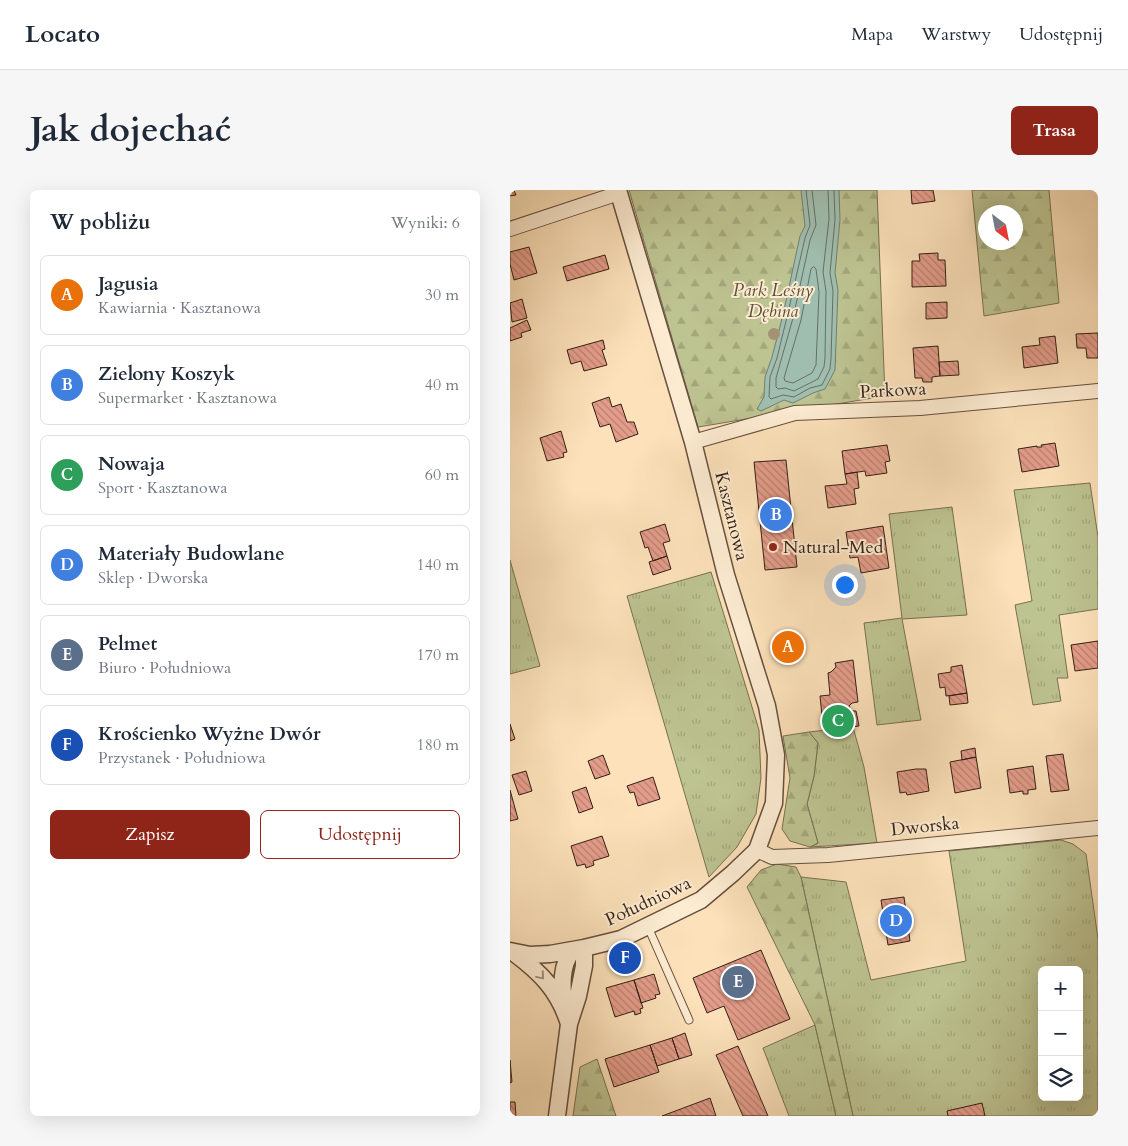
<!DOCTYPE html>
<html lang="pl">
<meta charset="utf-8">
<style>
body{margin:0;font-family:Cardo,serif;background:#f6f6f7;color:#1f2937}
.controls{position:absolute;right:15px;bottom:15px;display:grid;overflow:hidden;border-radius:8px;box-shadow:0 5px 20px #0002}
.controls button{width:45px;height:45px;display:grid;place-items:center;padding:0;border:0;border-bottom:1px solid #e0e1e3;background:#fff;color:#1f2937;font:25px sans-serif}
.compass{position:absolute;left:468px;top:15px;width:45px;height:45px;border-radius:50%;background:#fff;box-shadow:0 5px 20px #0002;rotate:148deg}
.you{position:absolute;left:334px;top:394px;width:18px;height:18px;margin:-12px;border:4px solid #fff;border-radius:50%;background:#1a73e8;box-shadow:0 0 0 8px #1a73e833}
.badge{display:grid;place-items:center;width:32px;height:32px;border-radius:50%;background:#8f2418;color:#fff;font-size:16px;font-weight:700}
.pin{position:absolute;translate:-50% -50%;border:2px solid #fff;box-shadow:0 1px 5px #0006}
.list{margin:0;padding:0;list-style:none}
h2{display:flex;justify-content:space-between;align-items:center;height:65px;margin:0;padding:0 20px;font-size:21px}
h2 small{font-size:16px;font-weight:400;color:#747a83}
.list li{display:grid;grid-template-columns:32px 1fr auto;gap:15px;align-items:center;box-sizing:border-box;height:80px;margin:0 10px 10px;padding:0 10px;border:1px solid #e0e1e3;border-radius:8px}
.list b{display:block;font-size:19px;white-space:nowrap}
.list p{margin:0;font-size:16px;white-space:nowrap;color:#747a83}
.list em{font-size:16px;font-style:normal;color:#747a83}
.actions{display:flex;gap:10px;padding:15px 20px}
.actions a{flex:1;padding:11px 0;border:1px solid #8f2418;border-radius:8px;text-align:center;font-size:18px;color:#8f2418}
.actions .main{background:#8f2418;color:#fff}
.icon{flex:none;width:28px;height:28px;fill:none;stroke:currentColor;stroke-width:2;stroke-linecap:round;stroke-linejoin:round}
.map{position:relative;flex:none;width:588px;height:926px;overflow:hidden;border-radius:8px}
header{display:flex;align-items:center;gap:30px;box-sizing:border-box;height:70px;padding:0 25px;background:#fff;border-bottom:1px solid #e0e1e3}
header strong{font-size:24px}
nav{display:flex;gap:28px;margin-inline-start:auto;font-size:18px}
.intro{display:flex;align-items:center;justify-content:space-between;box-sizing:border-box;height:120px;padding:0 30px}
h1{margin:0;font-size:35px}
.button{padding:12px 22px;border-radius:8px;background:#8f2418;color:#fff;font-size:18px;font-weight:700}
main{display:flex;gap:30px;padding:0 30px}
aside{flex:1;background:#fff;border-radius:8px;box-shadow:0 5px 20px #0002}
.map>svg:first-child{display:block}
.grass{fill:url(#grass-tufts);stroke:#787052;fill-rule:evenodd}
.forest{fill:url(#forest-firs);stroke:#787052;fill-rule:evenodd}
.water{fill:#9fbeaf;stroke:#747e71}
.lines{fill:none;stroke-linecap:round;stroke-linejoin:round}
.shore{stroke:#6a6e62;stroke-width:1}
.building{fill:url(#building-back-hatch);stroke:#341e14}
.service-casing{stroke:#664f3e;stroke-width:9}
.minor-casing{stroke:#664f3e;stroke-width:16}
.tertiary-casing{stroke:#664f3e;stroke-width:19}
.service{stroke:#fdecd2;stroke-width:7}
.minor{stroke:#fdecd2;stroke-width:14}
.tertiary{stroke:#fdecd2;stroke-width:16}
.tree{fill:#a59174}
.oneway{stroke:#a38f7c}
.poi-dot{fill:#8f2418;stroke:#fdecd2;stroke-width:2}
.labels{text-anchor:middle;stroke-width:4;stroke-linejoin:round;paint-order:stroke}
.park-label{font-size:18px;font-style:italic;fill:#5d503a;stroke:#fdecd2}
.street-label{font-size:18px;fill:#341e14;stroke:#fdecd2}
.poi-label{font-size:18px;fill:#341e14;stroke:#fdecd2;text-anchor:start}
</style>
<header>
<strong>Locato</strong>
<nav><a>Mapa</a><a>Warstwy</a><a>Udostępnij</a></nav>
</header>
<div class="intro"><h1>Jak dojechać</h1><a class="button">Trasa</a></div>
<main>
<aside>
<h2>W pobliżu<small>Wyniki: 6</small></h2>
<ul class="list">
<li><span class="badge" style="background:#e8710a">A</span><div><b>Jagusia</b><p>Kawiarnia · Kasztanowa</p></div><em>30 m</em></li>
<li><span class="badge" style="background:#3f7fe0">B</span><div><b>Zielony Koszyk</b><p>Supermarket · Kasztanowa</p></div><em>40 m</em></li>
<li><span class="badge" style="background:#2e9e5b">C</span><div><b>Nowaja</b><p>Sport · Kasztanowa</p></div><em>60 m</em></li>
<li><span class="badge" style="background:#3f7fe0">D</span><div><b>Materiały Budowlane</b><p>Sklep · Dworska</p></div><em>140 m</em></li>
<li><span class="badge" style="background:#5c6f8a">E</span><div><b>Pelmet</b><p>Biuro · Południowa</p></div><em>170 m</em></li>
<li><span class="badge" style="background:#1a4fb4">F</span><div><b>Krościenko Wyżne Dwór</b><p>Przystanek · Południowa</p></div><em>180 m</em></li>
</ul>
<div class="actions"><a class="main">Zapisz</a><a>Udostępnij</a></div>
</aside>
<div class="map">
<svg width="588" height="926" viewBox="0 0 588 926">
<defs>
<pattern id="grass-tufts" width="24" height="20" patternUnits="userSpaceOnUse" patternTransform="scale(1.25)"><rect width="24" height="20" fill="#bdc391"/><path d="M3 7l-1-3M5 7V3M7 7l1-3M15 17l-1-3M17 17v-4M19 17l1-3" fill="none" stroke="#a3a77c"/></pattern>
<pattern id="forest-firs" width="22" height="20" patternUnits="userSpaceOnUse" patternTransform="scale(1.25)"><rect width="22" height="20" fill="#bdc391"/><path d="M5 1l3.5 6h-7zM16 11l3.5 6h-7z" fill="#a3a77c"/></pattern>
<pattern id="building-back-hatch" width="6" height="6" patternUnits="userSpaceOnUse" patternTransform="scale(1.25)"><rect width="6" height="6" fill="#e49d8a"/><path d="M-1 5l2 2M0 0l6 6M5-1l2 2" fill="none" stroke="#ba7f70"/></pattern>
</defs>
<rect width="100%" height="100%" fill="#fce1ba"/>
<filter id="stains"><feTurbulence type="fractalNoise" baseFrequency=".004" numOctaves="4"/><feColorMatrix values="0 0 0 0 .2 0 0 0 0 .09 0 0 0 0 .02 0 0 0 .5 -.17"/></filter>
<radialGradient id="worn" r=".72"><stop offset=".6" stop-color="#630" stop-opacity="0"/><stop offset="1" stop-color="#630" stop-opacity=".3"/></radialGradient>
<path class="grass" d="M580 293 588 347V419L549 425 558 488H547L551 511 523 515 505 415 522 411 504 300Z
M442 317 457 425 392 429 411 530 367 535 354 433 392 428 379 324Z
M0 370 30 476 0 484Z
M201 382 249 540 251 588 246 624 227 657 199 687 117 406Z
M343 537 354 577 367 653 300 657 308 653 297 614 304 586 308 553 299 542Z
M551 650 563 654 576 664 588 749V926H343L291 687 336 692 361 790 456 771 439 661ZM532 780H569V907H532Z
M305 835 326 926H279L253 858Z"/>
<path class="forest" d="M119 0H367L375 206 188 237Z
M462 0H539L549 113 474 126ZM506 22V52H476V22Z
M299 542 308 553 304 586 297 614 308 653 300 657 280 651 272 639 280 588 273 546Z
M267 674 286 677 291 687 343 926H326L305 835 237 697 251 680Z
M87 869 106 926H63L70 877Z"/>
<path class="water" d="M291 0H329L330 30 325 83 328 100 325 180 315 199 303 203 283 213 274 210 251 221 247 219 254 207 255 187 262 167 273 125 290 46 295 36Z"/>
<g class="lines">
<path class="shore" d="M296 0 300 35 295 48 277 127 267 168 260 187 259 207 261 209 273 205 284 207 300 198 312 195 320 179 321 168 323 101 320 83 325 30 324 0
M302 0 306 35 300 50 283 128 266 188V197L268 199 275 198 284 201 308 189 314 177 315 168 316 101 313 82 319 29 318 0
M304 77 306 79 309 102 306 175 302 183 283 193 275 191 274 188 291 130 301 79Z"/>
</g>
<path class="building" d="M0 0H4L6 5 0 6Z
M401 0H423L425 11 402 14Z
M19 57 27 83 4 90 0 74V62Z
M428 63V70H435L436 96 402 97V71H410L409 64Z
M95 65 99 79 57 91 53 77Z
M12 109 17 128 2 132 0 113Z
M437 112V128L416 129V113Z
M17 130 21 140 11 143 12 147 0 151V138Z
M588 143V168H577L576 158H567L566 144Z
M545 146 548 173 514 178 512 157 530 155 529 148Z
M93 150 95 159 92 160 97 175 74 181 71 171 61 174 57 160Z
M428 156 430 186 422 187V192H413L412 188H405L403 158Z
M448 171 449 185 430 186 429 172Z
M99 207 102 217 111 214 117 232H124L128 244 106 252 100 234 90 237 82 213Z
M51 241 57 262 53 263 54 267 37 271 30 248Z
M545 253 549 276 512 282 508 259 527 256V257H532L531 255Z
M377 255 380 271 375 272 377 283 356 286 355 281 335 284 332 261Z
M276 270 287 377 255 380 244 272Z
M347 282 349 298 344 299 346 314 318 318 315 296 337 294 335 284Z
M155 334 160 351 153 353 157 366 143 371 138 357 135 358 130 342Z
M373 336 379 378 351 383 348 367 340 368 336 342Z
M157 366 161 379 143 385 139 372Z
M588 451V478L565 481 561 455Z
M272.5 458a5.5 5.5 0 1 1 11 0a5.5 5.5 0 1 1-11 0Z
M343 470 348 512 342 513 339 516 341 521H346L349 536 317 540 316 526H312L310 506 320 505 318 483 321 482 326 477 325 473Z
M452 475 457 503 436 506 435 497 430 498 428 484 441 482V477Z
M457 503 458 513 440 515 439 506Z
M0 534 5 549 0 551Z
M465 558 466 567 452 570 451 561Z
M553 564 559 600 541 602 536 566Z
M93 565 100 584 85 589 78 571Z
M466 567 471 598 445 603 440 572Z
M523 576 526 599 518 600V604H513V601L500 603 497 580Z
M406 579H416L419 601 397 605 396 602 390 603 387 582Z
M16 581 22 601 9 605 2 585Z
M143 587 150 609 128 616 124 602 120 603 117 596Z
M76 597 83 618 69 623 62 602Z
M0 600 8 629 0 631Z
M92 646 99 666 83 671 84 675 76 678 75 674 67 676 61 656Z
M394 707 400 751 378 755 371 710Z
M251 760 280 829 228 850 214 816 197 823 183 788Z
M144 784 150 804 145 805 146 808 131 813 124 790Z
M124 790 133 818 130 819 131 823 125 825 124 821 105 827 96 798Z
M175 843 182 865 169 869 162 848Z
M162 848 169 869 147 876 140 855Z
M140 855 149 882 104 897 95 869Z
M228 856 258 926H233L206 865Z
M0 870 2 892 0 893Z
M200 908 206 926H152Z
M0 912H5L6 926H0Z
M472 913 475 926H438L437 921Z"/>
<g class="lines">
<g class="service-casing">
<path id="service" d="M138 737 179 830"/>
</g>
<g class="minor-casing">
<path id="minor" d="M0 39 109 3
M183 252 285 223 410 218 588 201
M247 660 262 667 318 665 588 638"/>
</g>
<g class="tertiary-casing">
<path id="tertiary" d="M0 761 20 765 40 764 74 758 111 749 191 710 223 683 247 660 264 613 266 565 257 516 216 385 183 252 108 0
M4 763C31 783 49 801 59 834
M54 816C52 797 50 775 63 760
M47 926 59 834 68 806 74 776V758"/>
</g>
<use href="#service" class="service"/>
<use href="#minor" class="minor"/>
<use href="#tertiary" class="tertiary"/>
</g>
<circle class="tree" cx="264" cy="144" r="6"/>
<defs><path id="oneway-chevron" d="M-2-3.5L2.5 0L-2 3.5" fill="none" stroke-width="1.6" stroke-linecap="round" stroke-linejoin="round" transform="scale(1.25)"/></defs>
<use class="oneway" href="#oneway-chevron" transform="translate(31 786) rotate(50)"/>
<circle class="poi-dot" cx="263" cy="357" r="5"/>
<g class="labels">
<g class="park-label">
<text x="263" y="106">Park Leśny<tspan x="263" dy="21">Dębina</tspan></text>
</g>
<g class="street-label">
<text transform="translate(383 200) rotate(-3)" y="6">Parkowa</text>
<text transform="translate(222 326) rotate(76)" y="6">Kasztanowa</text>
<text transform="translate(415 636) rotate(-6)" y="6">Dworska</text>
<text transform="translate(138 711) rotate(-25)" y="6">Południowa</text>
</g>
<g class="poi-label">
<text x="273" y="363">Natural-Med</text>
</g>
</g>
<rect width="100%" height="100%" filter="url(#stains)"/>
<rect width="100%" height="100%" fill="url(#worn)"/>
</svg>
<div class="controls">
<button>+</button>
<button>−</button>
<button><svg class="icon" aria-label="layers" viewBox="0 0 24 24"><path d="M12 4l9 5-9 5-9-5zM3 14l9 5 9-5"/></svg></button>
</div>
<svg class="compass" viewBox="-18 -18 36 36"><path d="M0-13l5 13h-10z" fill="#e53935"/><path d="M0 13l5-13h-10z" fill="#747a83"/></svg>
<div class="you"></div>
<div class="pin badge" style="left:278px;top:457px;background:#e8710a">A</div>
<div class="pin badge" style="left:266px;top:325px;background:#3f7fe0">B</div>
<div class="pin badge" style="left:328px;top:531px;background:#2e9e5b">C</div>
<div class="pin badge" style="left:386px;top:731px;background:#3f7fe0">D</div>
<div class="pin badge" style="left:228px;top:792px;background:#5c6f8a">E</div>
<div class="pin badge" style="left:115px;top:768px;background:#1a4fb4">F</div>
</div>
</main>
